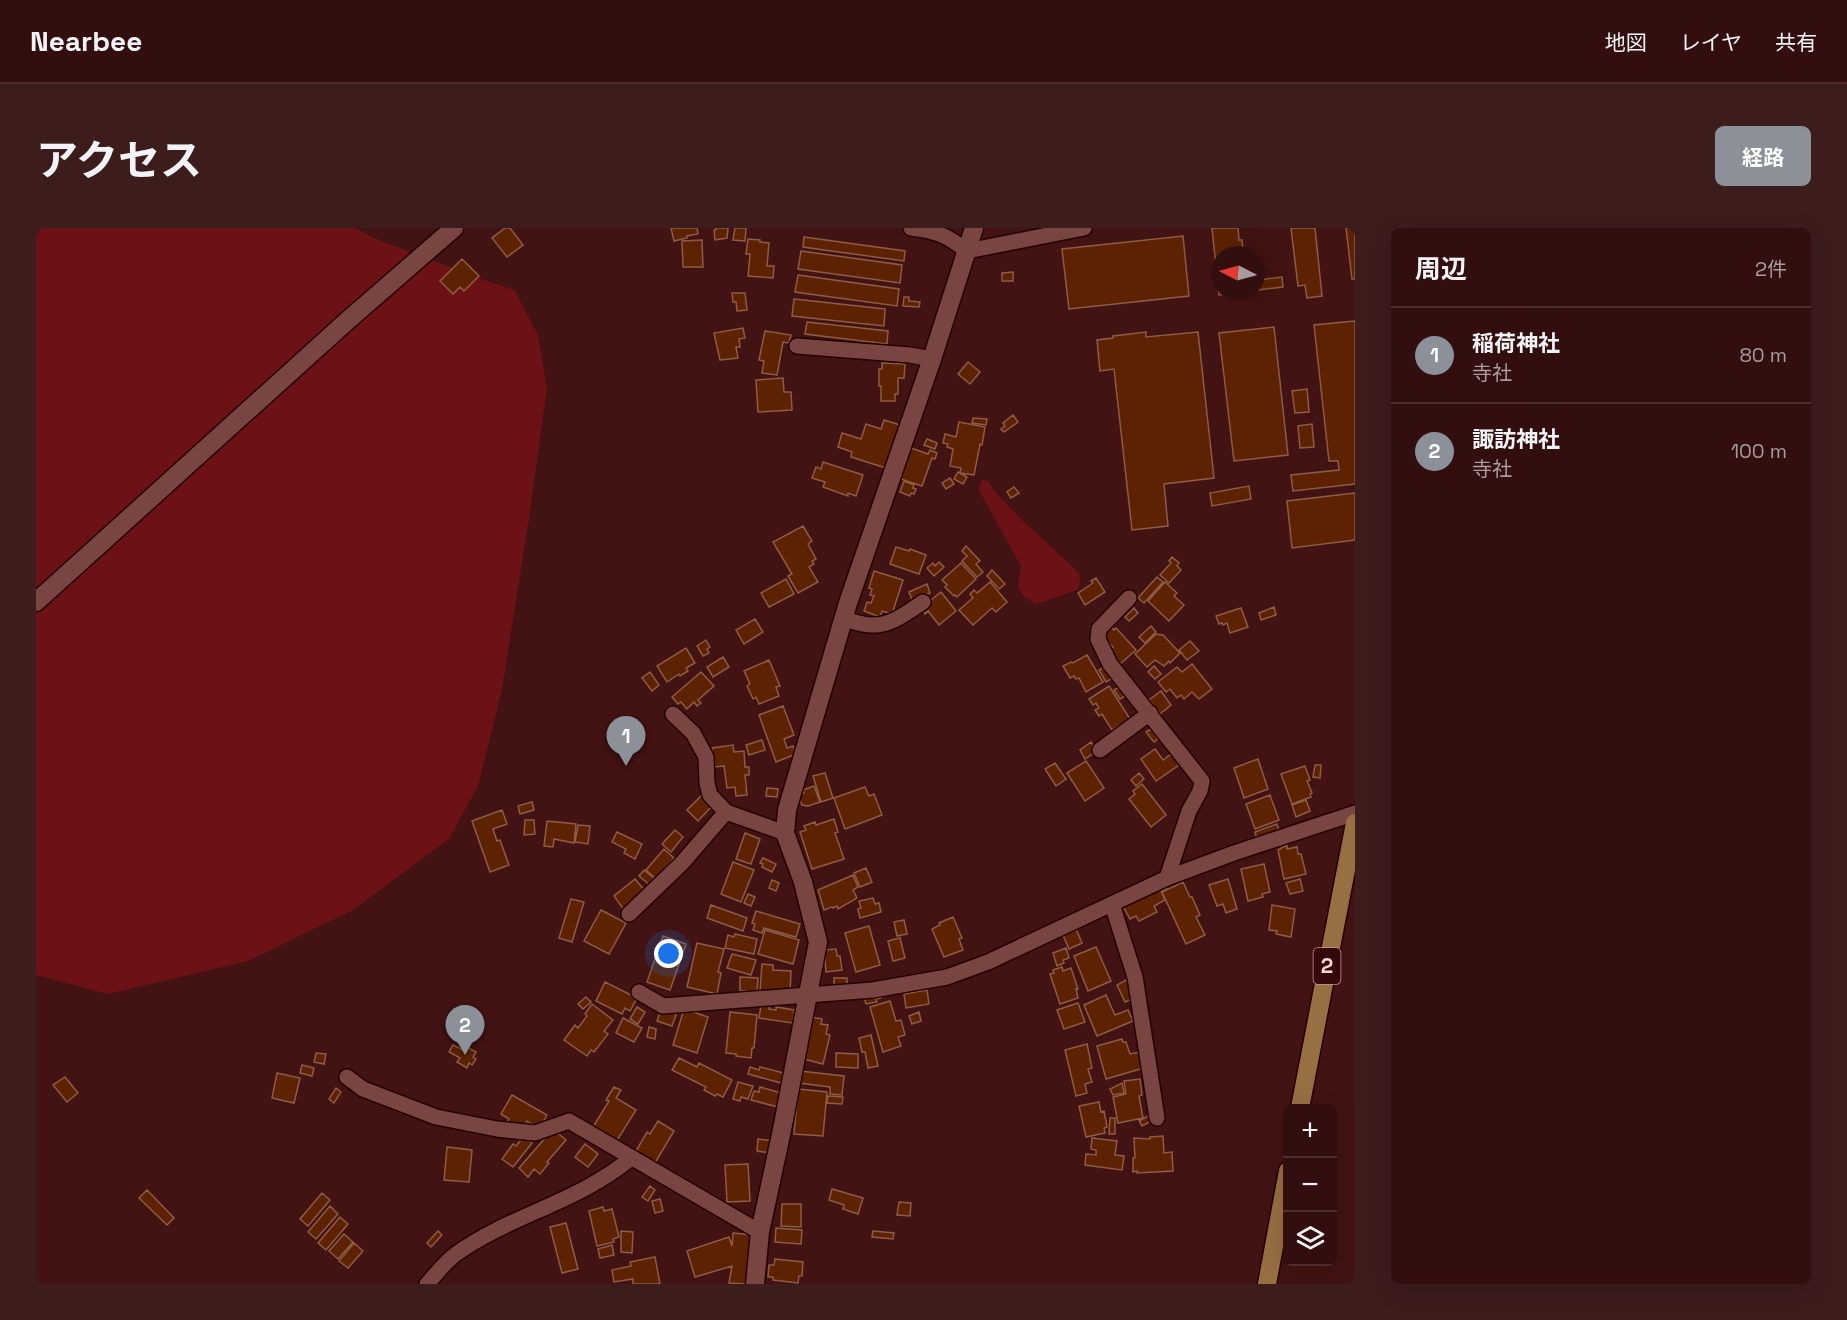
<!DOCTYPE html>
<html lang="ja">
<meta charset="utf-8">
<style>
body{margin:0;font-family:"Space Grotesk","Noto Sans JP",sans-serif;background:#3d1c1c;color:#f1f3f6}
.controls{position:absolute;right:18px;bottom:18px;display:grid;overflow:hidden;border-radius:9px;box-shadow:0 6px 24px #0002}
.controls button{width:54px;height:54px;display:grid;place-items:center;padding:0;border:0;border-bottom:2px solid #4d2e2e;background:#320e0e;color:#f1f3f6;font:30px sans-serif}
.compass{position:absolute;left:1175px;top:18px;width:54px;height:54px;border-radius:50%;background:#320e0e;box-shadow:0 6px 24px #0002;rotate:276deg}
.you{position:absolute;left:633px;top:726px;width:21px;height:21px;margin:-15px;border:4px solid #fff;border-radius:50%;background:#1a73e8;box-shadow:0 0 0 9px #1a73e833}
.badge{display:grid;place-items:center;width:39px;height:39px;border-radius:50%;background:#8c9099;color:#fff;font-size:20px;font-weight:700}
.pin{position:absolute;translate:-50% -50px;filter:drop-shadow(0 2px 3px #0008)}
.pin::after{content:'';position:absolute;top:32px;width:21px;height:18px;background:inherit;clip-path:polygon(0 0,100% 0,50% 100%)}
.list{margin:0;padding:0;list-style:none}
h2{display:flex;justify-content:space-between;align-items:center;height:78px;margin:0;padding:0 24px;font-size:26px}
h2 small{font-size:20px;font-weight:400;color:#a89c9e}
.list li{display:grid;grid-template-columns:39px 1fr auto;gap:18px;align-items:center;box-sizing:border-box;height:96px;padding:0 24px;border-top:2px solid #4d2e2e}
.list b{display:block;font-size:22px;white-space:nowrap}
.list p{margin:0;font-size:20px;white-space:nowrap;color:#a89c9e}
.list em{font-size:20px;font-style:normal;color:#a89c9e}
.icon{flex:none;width:33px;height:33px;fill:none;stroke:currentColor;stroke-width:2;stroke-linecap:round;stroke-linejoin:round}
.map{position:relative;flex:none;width:1319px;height:1056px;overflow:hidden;border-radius:9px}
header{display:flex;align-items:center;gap:36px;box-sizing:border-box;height:84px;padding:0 30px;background:#320e0e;border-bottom:2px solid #4d2e2e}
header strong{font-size:28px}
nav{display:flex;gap:33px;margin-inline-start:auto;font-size:21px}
.intro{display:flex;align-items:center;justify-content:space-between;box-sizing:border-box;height:144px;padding:0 36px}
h1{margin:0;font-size:42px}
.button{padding:15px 27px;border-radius:9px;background:#8c9099;color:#fff;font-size:21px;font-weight:700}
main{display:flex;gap:36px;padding:0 36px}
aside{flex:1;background:#320e0e;border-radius:9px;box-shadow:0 6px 24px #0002}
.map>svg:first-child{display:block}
.green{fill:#6c1217}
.building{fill:#5c2202;stroke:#8d5c46;stroke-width:1.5}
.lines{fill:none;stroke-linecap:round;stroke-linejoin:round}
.street-casing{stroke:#250001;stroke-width:18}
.secondary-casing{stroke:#250001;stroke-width:21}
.primary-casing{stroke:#250001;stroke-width:21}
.street{stroke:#794542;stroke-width:15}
.secondary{stroke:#794542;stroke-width:18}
.primary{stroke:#986e43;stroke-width:18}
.labels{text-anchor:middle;stroke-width:5;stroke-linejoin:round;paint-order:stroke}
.shield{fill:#360809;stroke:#be9a98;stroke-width:1.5}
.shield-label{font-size:21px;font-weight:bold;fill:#f8d8d5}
</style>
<header>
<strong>Nearbee</strong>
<nav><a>地図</a><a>レイヤ</a><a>共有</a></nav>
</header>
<div class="intro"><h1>アクセス</h1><a class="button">経路</a></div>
<main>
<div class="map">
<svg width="1319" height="1056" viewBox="0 0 1319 1056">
<rect width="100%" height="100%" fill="#421312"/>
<path class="green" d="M0 0H320L337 10 437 48 478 62 502 107 511 160 493 290 466 461 442 558 413 611 317 682 212 733 72 766 0 747Z
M947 252 952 253 958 263 983 289 1043 345 1044 355 1041 362 1000 376 987 368 982 359 985 338 943 262 944 255Z"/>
<path class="building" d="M469 0H474L487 17 471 29 456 10Z
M635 0H661L662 6 651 8V10L638 13Z
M680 0H692L691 10 679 12 678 2H680Z
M699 0H710L709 13 697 12Z
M1176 0H1202L1203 12H1206L1207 22H1205V27H1184V63L1209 64 1183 67Z
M1255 0H1279L1286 68 1271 70 1269 57 1262 58Z
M1310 0H1319V51H1316Z
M1147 8 1153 68 1033 81 1026 21Z
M768 9 869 23 868 33 767 19Z
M712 11 724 12V14L733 15 731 38H738L737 50 712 48 714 26H710Z
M666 12 667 39H647L646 13Z
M765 23 866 37 864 55 762 41Z
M426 31 443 48 428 63 424 59 417 66 404 53Z
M977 44V53H966V45Z
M762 47 863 61 861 78 759 64Z
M1246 49 1247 59 1222 62 1221 52Z
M696 65H709L711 82 701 83 700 74H697Z
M868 69H873V73L884 74 883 79 867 78Z
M758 71 849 81 848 98 756 88Z
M1319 93V256L1257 263 1255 247 1303 242 1302 233H1293L1278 97Z
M771 94 852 103 851 116 769 106Z
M1238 99 1252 227 1198 233 1183 105Z
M707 100 709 110 703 111 704 119H700L702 130 684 132 678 105Z
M729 103 755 107 753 115 747 114 741 147 726 145 728 133 723 132Z
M1110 104V109L1162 104 1178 250 1128 256 1132 298 1096 302 1078 141 1064 143 1061 112 1077 110V108Z
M932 134 944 144 934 156 922 146Z
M846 135 869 136 868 150H862V166H859V173H845V158H843V141H846Z
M747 150 748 164H755L756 182 722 184 720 152Z
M1271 161 1273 184 1259 185 1256 163Z
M977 187 982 194 968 204 965 201 969 198 967 195Z
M937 190 951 191 950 197 936 195Z
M848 192 864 197 850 240 815 229 816 224 802 219 806 205 825 211 830 196 845 201Z
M923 194 949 199 946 217 944 216 938 247 924 245 925 240 914 238 917 221 911 219 912 216 907 215 909 206 920 209Z
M1276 196 1278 219 1264 220 1262 198Z
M891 211 901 215 899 221 888 217Z
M875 220 892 226 894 222 901 225 899 231 896 230 886 258 865 251Z
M787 234 827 247 820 268 812 265V268L787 259 789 254 776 250 780 239 785 241Z
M922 244 931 249 927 256 918 251Z
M914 250 918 256 910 261 906 255Z
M868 253 878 257 877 260 880 261 878 266 875 265 874 268 864 264Z
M1213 258 1215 271 1176 278 1174 265Z
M978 259 983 265 975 270 971 264Z
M1319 265V312L1256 320 1251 273Z
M767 298 776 313 772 316 780 331 776 333 778 336 773 339 782 354 762 365 752 348 756 346 737 314Z
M930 318 944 333 940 336 947 344 941 349 926 333 931 328 926 323Z
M860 319 873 323 874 321 890 327 883 346 854 336Z
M1136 329 1143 335 1141 338 1145 342 1133 355 1124 347 1135 335 1133 333Z
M903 334 908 339 898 348 891 340 897 335 899 338Z
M925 335 940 351 921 369 919 367 918 368 909 359 911 357 906 352Z
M956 342 969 356 963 361 951 348Z
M838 343 867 352 856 386 846 383 844 389 828 383 831 374 835 375 838 368 834 367 836 361 833 360Z
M1121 349 1127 354 1108 375 1102 370Z
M1060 350 1069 364 1049 377 1042 365 1057 355 1055 353Z
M750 351 758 366 733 379 725 365Z
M954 354 971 374 960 384 956 380 937 397 923 382 937 370 934 366 938 362 941 365Z
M1129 354 1141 365 1138 368 1148 377 1133 393 1112 373Z
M891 356 894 365 876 372 873 364Z
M905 364 920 383 903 397 892 383 889 386 885 380Z
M1238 379 1240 387 1225 392 1223 385Z
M1098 380 1102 385 1093 393 1089 389Z
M1205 380 1212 399 1194 405 1191 395 1187 397 1186 395 1183 396 1180 388Z
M719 391 727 404 708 416 700 402Z
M1075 398 1078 402 1080 400 1100 422 1084 436 1077 428 1078 427 1074 422 1077 419 1067 409V406Z
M1115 398 1120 404 1109 415 1103 409Z
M1120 406 1127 407 1144 425 1134 435 1133 433 1128 438 1119 432 1111 439 1099 426Z
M670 412 674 419 671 421 673 425 667 428 661 418Z
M1154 413 1163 423 1151 432 1143 422Z
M650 420 659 435 650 440 652 443 644 448 643 446 631 454 621 438Z
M1051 427 1067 454 1050 464 1043 450 1040 451 1038 448 1034 450 1027 438 1035 434 1037 435Z
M687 429 693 439 677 449 671 439Z
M733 432 744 458 740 459 743 468 723 476 720 469 717 471 711 458 714 456 708 443Z
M1156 436 1176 461 1163 471 1156 464 1148 471 1145 467 1141 470 1134 461 1130 464 1122 454 1141 439 1146 444Z
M1070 438 1077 450 1070 454 1063 442Z
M1118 438 1125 446 1119 451 1112 444Z
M614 444 623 457 616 463 606 450Z
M665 444 678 458 662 472 665 475 661 478 658 474 651 481 645 474 642 476 636 469Z
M1073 458 1094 491 1076 502 1066 486 1063 488 1059 482 1063 480 1060 475 1057 477 1053 471Z
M1083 459 1089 468 1084 471 1078 462Z
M1125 463 1135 477 1124 486 1113 472Z
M747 478 758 507 748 511 751 520 757 518 760 526 740 534 723 487Z
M1115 501 1122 511 1118 514 1110 504Z
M726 512 729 522 713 527 710 517Z
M1055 514 1061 523 1049 531 1044 522Z
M697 517 698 524 708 523 709 539H713V547H709L711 567 700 568 699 559 691 560 688 538 678 539 676 520Z
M1119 521 1127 532 1135 526 1143 537 1120 553 1105 531Z
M1222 531 1232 561 1208 570 1198 540Z
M1050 533 1068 560 1049 573 1031 545Z
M1019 535 1030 551 1020 558 1009 541Z
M1279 537H1285L1284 550 1277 549Z
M1269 538 1274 552 1271 553 1276 565 1274 566 1275 569 1256 576 1245 546Z
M789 545 797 570 785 574 777 548Z
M1103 545 1108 551 1100 558 1095 552Z
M1106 556 1130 587 1115 599 1093 571 1099 566 1097 563Z
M778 558 784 574 772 578 766 577 762 567 768 565 767 562Z
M829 559 833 568 838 566 846 587 809 601 798 570Z
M731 560 742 561 741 569 730 568Z
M1234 567 1243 592 1219 601 1210 576Z
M665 568 676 578 662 593 651 582Z
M1270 572 1274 583 1260 589 1256 577Z
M496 574 498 582 484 586 482 578Z
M466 582 471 596 457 601 461 613 464 612 473 637 454 644 436 593Z
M798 591 802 604 799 605 808 631 776 641 764 604 770 602 768 598 779 594 780 597Z
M489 592H498L499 606 488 607Z
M511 593 540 596 538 615 518 611 517 619 508 618Z
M1241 596 1243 603 1221 611 1219 604Z
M542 597 554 598 552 616 539 614Z
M639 602 647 609 635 624 626 616Z
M581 604 606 616 599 631 588 625 590 621 576 614Z
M709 605 724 611 715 636 700 631Z
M1251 617V621L1261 619 1262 626H1265L1270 646 1248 651 1242 622Z
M628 621 638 630 620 651 610 642Z
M727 630 740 636 736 644 726 639 727 636 724 635Z
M697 634 718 642 705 674 685 666Z
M1228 636 1234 664 1226 666 1227 669 1212 673 1205 641Z
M830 640 836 654 824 659 818 645Z
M608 642 620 652 615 658 603 648Z
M817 647 822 659 817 662 821 670 802 681 801 678 797 680 796 679 788 682 782 662Z
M599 651 610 664 588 682 578 668Z
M1192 651 1201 681 1190 685 1187 676 1181 678 1173 657Z
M1264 651 1267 663 1254 666 1250 655Z
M736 652 743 655 740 663 733 660Z
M1128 654 1131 660 1125 663 1129 672 1118 678 1121 684 1103 693 1100 688 1094 691 1087 678Z
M1147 654 1154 669H1156L1164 687 1160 689 1169 707 1150 716 1126 664Z
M712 666 719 669 715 678 708 675Z
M837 670 839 676 843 675 845 684 824 690 822 681 825 680 823 673Z
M535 671 548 674 536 714 523 710Z
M675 677 711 690 707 703 671 690Z
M1236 677 1259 681 1255 709 1240 706 1241 703 1233 702Z
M565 682 590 695 573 726 548 713Z
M720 683 764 696 760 709 728 700 726 705 717 702 719 696 716 695Z
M917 689 926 710 923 711 927 722 908 729 896 701 904 697 903 695Z
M868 692 871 706 861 708 858 694Z
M833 698 844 737 820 744 809 705Z
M1040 701 1046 715 1033 721 1027 707Z
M729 702 763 712 757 736 722 726Z
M699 706 721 711 718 726 689 720 692 707 698 709Z
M627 708 650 716 634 762 611 754Z
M864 710 869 730 857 733 852 713Z
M661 715 688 721 682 744 685 745 681 766 651 759Z
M1060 719 1075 753 1052 763 1038 728Z
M1030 720 1033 730 1027 732 1028 735 1021 738 1017 725Z
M800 721 801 728H804L806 742 790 744 788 722Z
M696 726 720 732 715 747 691 740Z
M726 736 737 737V742L755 743 754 765 724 763Z
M1026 739 1027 743 1035 740 1042 761H1040L1042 770 1024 776 1014 746 1018 745 1017 742Z
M704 749 722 750 721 763H704Z
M798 750H811V758H798Z
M1092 751 1100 769 1089 774 1081 757Z
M569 754 601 770 594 783 589 780 586 786 560 773Z
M891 762 893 776 870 780 868 766Z
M844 766 845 770 840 771 841 774 830 776 828 769Z
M1070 767 1079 787 1092 782 1097 793 1061 808 1048 777Z
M550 769 555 774 547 781 542 776Z
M854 773 860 793 865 792 869 807 862 809 865 818 847 824 834 779Z
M1042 775 1049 794 1028 801 1021 782Z
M556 776 577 792 568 803 572 806 558 824 555 822 551 828 528 812 539 797 542 800 551 788 549 786Z
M725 777 733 778V781L740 782V779L758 782 757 795 723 790Z
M601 779 609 784 602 796 594 791Z
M625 781 641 784 636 798 621 793Z
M648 781 672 789 661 825 637 817Z
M694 784 721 787 718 820H716L715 830 700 828V826L690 825Z
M883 784 885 793 876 796 873 788Z
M776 789 786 791 785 796 792 797 790 806 794 807 787 836 768 831 774 806H772Z
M587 790 606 800 598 814 580 805Z
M613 799 620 801 619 811 611 809Z
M835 807 842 838 832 840 829 824H826L823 810Z
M1086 811 1087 814H1090L1094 826 1104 824 1108 840 1070 851 1061 818Z
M1051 816 1056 840 1052 841 1056 854 1049 856 1051 865 1040 868 1029 822Z
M417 817 427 822 429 818 440 824 437 829 440 831 436 837 433 835 431 840 421 834 424 830 413 824Z
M280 825 290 826 288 836 278 834Z
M800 825 822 826V840L800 839Z
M643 830 661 839 663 835 696 852 687 869 681 866 679 868 668 862 670 859 636 842Z
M266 837 278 840 276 848 264 845Z
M714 839 723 842 724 839 748 845 745 855 712 846Z
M764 843 808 848 806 867 794 866V859L763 855Z
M241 845 264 850 258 875 236 870Z
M29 849 42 865 31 874 17 857Z
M1104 851 1106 867 1103 868 1107 890 1082 895 1077 869 1090 866 1088 853Z
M702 854 717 858 712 871 705 869 704 873 697 871Z
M1086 855 1088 865 1077 867 1074 861Z
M578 859 585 862 580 870 600 882 580 914 557 899 573 873 570 872Z
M724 859 745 865 742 879 715 872 718 863 723 864Z
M300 860 305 864 298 875 293 871Z
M762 861 791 864 787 908 758 906Z
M476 867 511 887 503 901 491 893 487 900H481L471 894 473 891 465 886Z
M792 868 807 869 806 876 791 875Z
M1063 874 1065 884 1068 883 1071 899 1068 900 1069 905 1050 909 1043 878Z
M1112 888 1115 893 1106 898 1103 893Z
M1074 890H1079V906H1073Z
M622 893 638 903 619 935 600 923 611 904 614 906Z
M517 901 530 912 511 934 513 935 504 946 498 941 492 949 483 940Z
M488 908 496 915 477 939 466 931 477 916 480 918Z
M1127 908 1128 925 1136 924 1137 943 1101 945V943L1097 944V930H1099L1098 910 1114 911V909Z
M1056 910 1081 913 1079 927 1088 928 1086 942 1049 937 1050 926 1060 927V922L1055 921Z
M722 911 738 913 736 925 721 923Z
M549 916 562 926 552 939 539 929Z
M411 919 436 922 433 954 408 952Z
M712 936 714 973 691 974 689 937Z
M614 958 619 962 612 973 606 969Z
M796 961 827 970 822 986 807 981 808 977 793 972Z
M111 962 138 990 131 997 103 970Z
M286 965 294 972 272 998 264 991Z
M624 971 627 983 619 985 616 973Z
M863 974 875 975 874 988 861 987Z
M746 976H765V999L745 998Z
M294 978 302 986 280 1011 272 1004Z
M567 979 568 983 576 981 583 1009 577 1011 578 1014 561 1018 553 983Z
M304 989 312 996 290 1022 282 1015Z
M530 995 542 1041 526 1045 514 999Z
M740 1000 766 1002 765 1016 739 1014Z
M402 1003 406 1007 395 1019 391 1015Z
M585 1003 597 1004 596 1025 585 1024Z
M837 1003 858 1005 857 1011 836 1009Z
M697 1005 716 1007 710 1056 693 1055 696 1038 659 1049 651 1023 693 1009 696 1018Z
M308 1006 317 1014 302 1031 293 1023Z
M318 1015 327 1023 312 1040 303 1033Z
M576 1017 578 1027 564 1030 562 1021Z
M619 1029 624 1056H597V1051L578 1054 576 1042 595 1038 594 1034Z
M739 1031 767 1034 766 1048H763L762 1055 737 1052V1049H732L733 1037H738Z"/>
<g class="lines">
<g class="street-casing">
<path id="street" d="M875 0C901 3 910 7 931 23L1048 0
M761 118 874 127 896 131
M1093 370 1063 401 1062 411 1074 436 1166 553 1164 563 1153 583 1131 650
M807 391C816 393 826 397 835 397 855 398 872 384 887 374
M637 486 657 505 670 529 671 555 674 567 690 584 749 605
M1064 522 1114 485
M1076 676 1099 749 1121 890
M593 686 646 635 690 584
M603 764 627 778 837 762 911 749 952 734 1131 650 1198 625 1319 585
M311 849 327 861 400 889 461 901 499 905 533 893 724 1004
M391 1056C400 1046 409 1034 420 1026 474 987 543 974 595 930"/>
</g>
<g class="secondary-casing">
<path id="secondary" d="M0 374 311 93 418 0
M719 1056 724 1004 746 902 782 714 767 654 749 605 751 582 812 375 896 131 938 0"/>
</g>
<g class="primary-casing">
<path id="primary" d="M1264 880 1319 595
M1231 1056 1252 943"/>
</g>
<use href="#street" class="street"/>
<use href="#secondary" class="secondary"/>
<use href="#primary" class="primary"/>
</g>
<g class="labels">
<rect class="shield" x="1277.5" y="720" width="27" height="36" rx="4.5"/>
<g class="shield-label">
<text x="1291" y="745">2</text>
</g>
</g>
</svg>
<div class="controls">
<button>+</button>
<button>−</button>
<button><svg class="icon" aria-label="layers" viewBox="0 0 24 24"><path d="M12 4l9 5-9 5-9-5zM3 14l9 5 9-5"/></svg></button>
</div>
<svg class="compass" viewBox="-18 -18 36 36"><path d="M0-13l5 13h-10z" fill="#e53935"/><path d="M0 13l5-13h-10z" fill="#a89c9e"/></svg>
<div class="you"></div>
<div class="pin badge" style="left:590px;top:538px">1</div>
<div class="pin badge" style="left:429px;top:827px">2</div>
</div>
<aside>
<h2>周辺<small>2件</small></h2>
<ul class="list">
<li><span class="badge">1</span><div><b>稲荷神社</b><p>寺社</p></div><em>80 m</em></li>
<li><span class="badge">2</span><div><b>諏訪神社</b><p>寺社</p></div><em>100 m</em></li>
</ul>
</aside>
</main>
